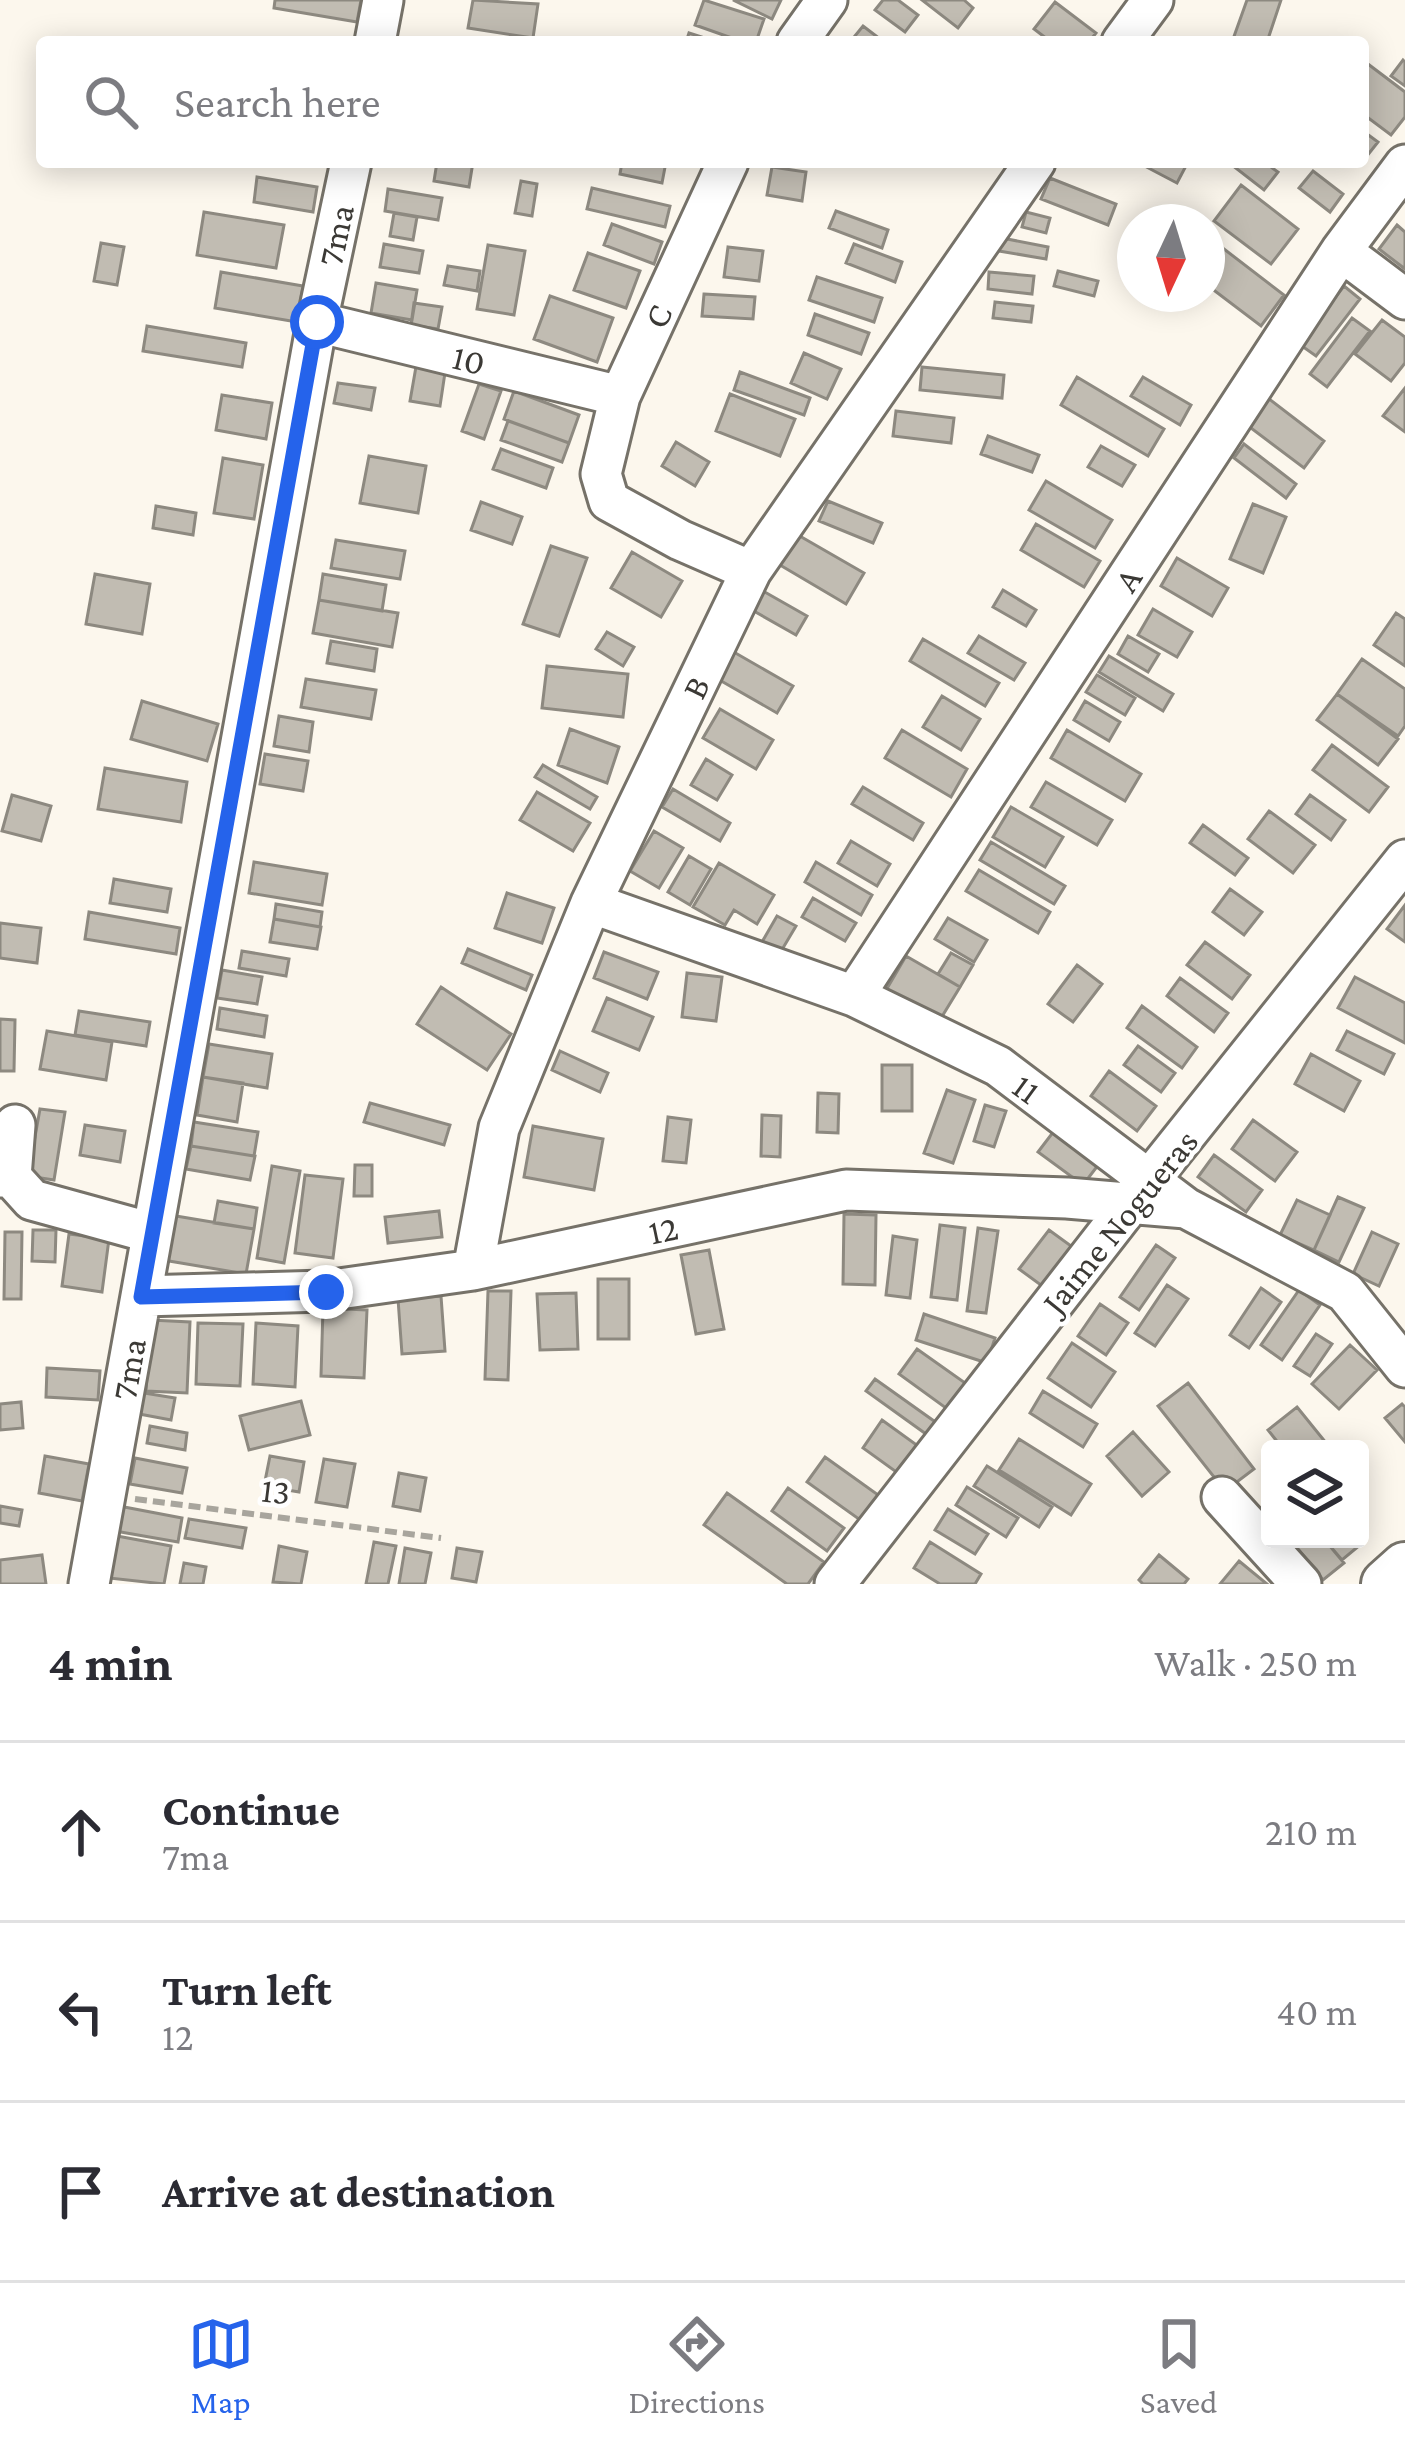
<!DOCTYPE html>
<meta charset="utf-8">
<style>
body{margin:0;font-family:"Crimson Pro",serif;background:#f7f7f7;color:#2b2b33}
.controls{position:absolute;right:36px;bottom:36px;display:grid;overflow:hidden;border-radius:12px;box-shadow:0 6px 30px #0003}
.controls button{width:108px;height:108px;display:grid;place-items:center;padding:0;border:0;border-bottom:3px solid #e1e1e2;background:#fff;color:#2b2b33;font:60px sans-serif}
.compass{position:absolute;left:1117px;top:204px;width:108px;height:108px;border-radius:50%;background:#fff;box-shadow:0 6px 30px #0003;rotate:184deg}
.stop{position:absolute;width:36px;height:36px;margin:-27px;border:9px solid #2563eb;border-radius:50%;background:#fff}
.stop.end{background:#2563eb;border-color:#fff;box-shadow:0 3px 12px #0008}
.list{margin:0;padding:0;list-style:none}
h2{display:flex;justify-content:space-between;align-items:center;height:156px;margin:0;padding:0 48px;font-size:51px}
h2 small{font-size:39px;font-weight:400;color:#7c7c81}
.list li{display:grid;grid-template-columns:78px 1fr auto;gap:36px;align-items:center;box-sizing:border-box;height:180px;padding:0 48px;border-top:3px solid #e1e1e2}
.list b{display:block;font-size:45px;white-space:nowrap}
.list p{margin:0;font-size:39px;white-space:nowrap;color:#7c7c81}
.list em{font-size:39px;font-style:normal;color:#7c7c81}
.icon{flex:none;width:66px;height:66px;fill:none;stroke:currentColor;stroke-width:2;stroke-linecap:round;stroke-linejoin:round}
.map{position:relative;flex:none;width:1405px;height:1584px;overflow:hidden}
.search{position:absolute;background:#fff;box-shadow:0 6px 30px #0003;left:36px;right:36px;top:36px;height:132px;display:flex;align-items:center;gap:30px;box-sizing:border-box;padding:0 42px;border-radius:12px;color:#7c7c81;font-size:45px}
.sheet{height:696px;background:#fff}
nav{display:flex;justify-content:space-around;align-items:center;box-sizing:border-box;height:168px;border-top:3px solid #e1e1e2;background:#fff;font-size:33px;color:#7c7c81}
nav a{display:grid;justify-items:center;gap:6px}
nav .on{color:#2563eb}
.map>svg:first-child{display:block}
.building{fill:#c1bcb2;stroke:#8d8980;stroke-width:3}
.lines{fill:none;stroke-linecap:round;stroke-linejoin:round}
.minor-casing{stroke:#767269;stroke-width:45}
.major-casing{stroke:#767269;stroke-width:54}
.path{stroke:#a8a59d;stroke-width:6;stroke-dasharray:12 6;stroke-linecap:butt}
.minor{stroke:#fff;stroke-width:39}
.major{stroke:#fff;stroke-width:48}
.route{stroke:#2563eb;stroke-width:15}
.labels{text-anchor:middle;stroke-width:9;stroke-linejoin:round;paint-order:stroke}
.street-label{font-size:36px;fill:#3b3935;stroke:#fff}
</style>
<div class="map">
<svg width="1405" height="1584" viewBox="0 0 1405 1584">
<rect width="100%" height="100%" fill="#fcf7ed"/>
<path class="building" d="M275 0H361L357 22 274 8Z
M473 0 538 4 533 38 468 28Z
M704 0 764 19 756 42H743L695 25Z
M733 0H781L772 19Z
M883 0H898L918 15 905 32 875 10Z
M922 0H964L973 8 958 28Z
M1247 0H1281L1267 42H1232Z
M1055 2 1096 33 1089 42H1051L1034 29Z
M863 26 884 42H850Z
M689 33 717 42H686Z
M1403 60 1405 62V86L1391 76Z
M1364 61 1405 92V117L1391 135 1363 114Z
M1363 131 1378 142 1363 161Z
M437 162H473L469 187 434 181Z
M622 162H666L662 183 620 174Z
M1137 162H1188L1177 183Z
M1228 162H1264L1278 172 1264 190Z
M772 167 806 172 802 201 767 195Z
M1313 171 1343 194 1330 212 1299 188Z
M257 177 317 187 313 212 254 202Z
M1050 178 1116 204 1108 225 1041 199Z
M521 181 537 184 532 216 515 213Z
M1241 185 1298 229 1271 264 1214 221Z
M592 188 670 206 665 227 587 209Z
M388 189 442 198 438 220 385 211Z
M836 211 888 230 882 248 829 228Z
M204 212 284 225 276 268 197 255Z
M1026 212 1050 218 1046 233 1022 227Z
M394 213 417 217 413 240 390 236Z
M612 224 662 242 654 264 604 245Z
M1397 225 1405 232V269L1379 249Z
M1207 236 1284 295 1261 326 1207 285Z
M1002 238 1048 247 1046 259 999 251Z
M101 243 124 247 117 285 94 281Z
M384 244 423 251 419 273 380 267Z
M854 244 902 262 895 282 846 263Z
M488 245 525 251 514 315 477 309Z
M728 247 763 251 759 281 724 277Z
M588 253 640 271 626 308 574 290Z
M448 266 480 271 477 291 444 285Z
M1058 271 1098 281 1094 296 1054 286Z
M221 272 303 286 297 322 215 308Z
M989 272 1034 276 1032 294 988 289Z
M817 277 882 298 874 322 809 300Z
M376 283 417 290 412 320 371 313Z
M1344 286 1360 299 1316 356 1299 344Z
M704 294 755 297 753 319 702 316Z
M550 296 613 318 597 362 534 339Z
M995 302 1033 306 1031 322 993 318Z
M414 303 442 307 438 329 411 325Z
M815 314 869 333 861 354 808 335Z
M1352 318 1370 331 1327 387 1310 374Z
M1382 320 1405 337V363L1391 381 1355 354Z
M147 326 246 343 242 367 143 351Z
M804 353 841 369 827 399 791 383Z
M417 361 446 366 440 406 410 401Z
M922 367 1004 375 1002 398 920 390Z
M740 372 810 398 804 415 734 390Z
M1077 377 1164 429 1148 456 1061 405Z
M1143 377 1191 405 1180 425 1131 396Z
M338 383 375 388 371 410 334 403Z
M479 384 501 391 484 439 462 431Z
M1405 388V432L1383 416Z
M514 391 579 415 569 443 504 419Z
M730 394 795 419 780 456 716 431Z
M222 395 272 403 266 439 216 430Z
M1264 395 1324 441 1304 468 1243 422Z
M896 411 954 418 951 443 893 436Z
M508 421 569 443 562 462 501 440Z
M988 436 1039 455 1032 472 981 454Z
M676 442 709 462 695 486 662 466Z
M1244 444 1296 484 1286 498 1234 458Z
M1101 446 1135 465 1122 486 1088 467Z
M501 449 553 468 546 488 493 469Z
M369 456 426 466 418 513 360 503Z
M223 458 263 465 254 519 214 513Z
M1046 481 1112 520 1095 548 1029 510Z
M828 501 882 523 873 543 819 521Z
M481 502 522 517 512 544 471 530Z
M1253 504 1286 517 1263 573 1230 559Z
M156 506 196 513 193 535 153 528Z
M1036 524 1100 561 1084 587 1021 550Z
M798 535 864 573 846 604 780 565Z
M336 540 405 551 400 579 331 568Z
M551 546 587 558 559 636 523 624Z
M632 552 682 581 661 617 611 588Z
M1177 558 1228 588 1212 616 1161 586Z
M95 574 150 584 142 634 86 624Z
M323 574 386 585 382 611 319 600Z
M1003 590 1036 610 1026 626 993 607Z
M763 591 807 616 796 635 752 610Z
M319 600 398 613 392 647 313 633Z
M1153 609 1192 632 1177 657 1138 635Z
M1396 613 1405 619V666L1374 645Z
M607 632 634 647 623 666 596 649Z
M979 636 1025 663 1014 680 968 653Z
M1128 636 1159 654 1148 672 1118 654Z
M923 639 999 683 985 706 910 661Z
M331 641 377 649 374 671 327 663Z
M732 651 793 686 777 713 716 678Z
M1109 656 1173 694 1163 711 1099 672Z
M1362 659 1405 689V726L1398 736 1337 694Z
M547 666 628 674 623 717 542 708Z
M1097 675 1135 698 1125 715 1086 692Z
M306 679 376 690 371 719 301 707Z
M1337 694 1398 739 1378 765 1317 720Z
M942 696 980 719 961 750 923 727Z
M142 701 218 724 207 761 131 739Z
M1085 701 1120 722 1109 741 1074 720Z
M720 709 773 740 756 769 703 738Z
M279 716 313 722 309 752 274 746Z
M570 729 619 747 607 783 558 765Z
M902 730 967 769 951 797 885 758Z
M1067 730 1141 774 1125 801 1051 758Z
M1332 745 1388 787 1369 812 1313 770Z
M265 754 308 761 303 791 260 784Z
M706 759 732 775 717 800 691 785Z
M543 765 597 797 590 809 535 777Z
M105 768 187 782 181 822 98 809Z
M1046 782 1112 820 1097 845 1031 807Z
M863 787 923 823 913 840 852 804Z
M673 789 730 823 720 841 662 807Z
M537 792 590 823 573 851 520 820Z
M12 795 51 806 41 841 2 831Z
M1310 795 1345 820 1331 840 1296 814Z
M1011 807 1063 837 1045 867 993 837Z
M1269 811 1315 845 1293 873 1248 839Z
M1203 825 1248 858 1235 875 1190 843Z
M654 831 683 848 659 888 630 871Z
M851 841 890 864 877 886 838 863Z
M991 842 1065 886 1054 904 980 860Z
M689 856 711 869 690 905 668 892Z
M254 862 327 874 322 905 249 893Z
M816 862 872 895 861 915 805 882Z
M719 863 774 895 757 924 734 910 725 925 693 907Z
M979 870 1050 912 1038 933 966 891Z
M114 879 171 889 167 912 110 903Z
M1230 889 1262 912 1244 935 1213 912Z
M507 893 554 908 542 943 495 928Z
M813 898 856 923 845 941 802 917Z
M276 904 322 912 320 927 274 919Z
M1405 905V942L1387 929Z
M89 912 180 928 176 954 85 939Z
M777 916 796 926 780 953 762 942Z
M948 918 987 940 974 962 935 939Z
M274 919 321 927 317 949 270 942Z
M0 923 41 928 37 963 0 958Z
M1205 942 1250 975 1232 999 1187 965Z
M468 949 532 975 526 990 462 963Z
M242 951 289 959 286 976 239 968Z
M604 952 658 972 647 999 594 978Z
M951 953 973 965 960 987 938 974Z
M906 956 960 987 935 1028 882 997Z
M1077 965 1102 984 1073 1022 1048 1004Z
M222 970 262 977 257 1004 217 998Z
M687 973 722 977 716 1021 682 1017Z
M1355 977 1405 1003V1043L1338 1008Z
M1180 978 1228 1013 1214 1032 1167 996Z
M441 987 511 1034 487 1070 417 1024Z
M607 998 653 1017 639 1050 593 1031Z
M1142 1006 1197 1047 1182 1068 1127 1028Z
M220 1008 267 1016 264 1037 217 1029Z
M79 1011 150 1022 146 1046 75 1035Z
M0 1019 15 1020 14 1071H0Z
M47 1031 112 1042 106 1080 40 1069Z
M1347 1031 1394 1054 1384 1074 1337 1050Z
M209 1044 272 1054 267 1088 203 1077Z
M1138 1046 1175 1073 1161 1092 1124 1065Z
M560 1051 608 1073 600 1092 552 1070Z
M1311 1054 1360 1081 1344 1111 1295 1084Z
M882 1065H912V1111H882Z
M1109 1071 1156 1106 1137 1131 1091 1096Z
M203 1077 243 1083 237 1122 197 1115Z
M947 1090 975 1100 953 1163 924 1153Z
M818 1093 839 1094 838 1133 817 1132Z
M370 1103 450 1125 444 1145 364 1122Z
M985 1105 1006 1111 994 1147 974 1141Z
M40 1109 65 1112 54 1180 28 1176Z
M762 1115 781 1116 780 1157 761 1156Z
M668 1117 691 1120 686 1163 663 1161Z
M1253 1120 1297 1152 1275 1181 1232 1149Z
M194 1122 258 1132 254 1156 191 1146Z
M85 1125 125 1131 120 1162 80 1155Z
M533 1126 603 1139 594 1190 524 1177Z
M1057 1127 1102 1160 1083 1185 1038 1152Z
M191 1146 255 1156 250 1180 186 1169Z
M1214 1155 1262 1190 1246 1212 1198 1177Z
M355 1165H372V1196H354Z
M272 1166 300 1171 284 1263 257 1258Z
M305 1175 343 1179 333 1258 295 1253Z
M1338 1197 1364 1208 1339 1262 1314 1250Z
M1297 1200 1330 1215 1314 1250 1280 1235Z
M218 1201 257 1208 254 1229 214 1223Z
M439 1211 442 1237 388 1243 385 1217Z
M844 1214 876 1215 875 1285 843 1284Z
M170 1215 254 1229 246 1274 163 1260Z
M940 1225 965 1228 957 1300 931 1297Z
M978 1228 998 1231 986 1313 967 1311Z
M33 1230H56L55 1262 32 1261Z
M1049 1230 1078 1251 1049 1291 1019 1269Z
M5 1232H22L21 1299H4Z
M1372 1232 1398 1244 1379 1286 1353 1274Z
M69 1234 109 1239 102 1292 62 1286Z
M893 1236 917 1240 910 1298 886 1295Z
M1156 1245 1175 1258 1139 1310 1120 1297Z
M709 1250 724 1329 696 1334 681 1255Z
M598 1279H629V1339H598Z
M1167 1285 1188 1299 1155 1346 1135 1333Z
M1261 1288 1281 1302 1249 1348 1230 1335Z
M1299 1290 1320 1305 1282 1360 1261 1345Z
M488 1291H511L508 1380 485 1379Z
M576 1293 578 1349 540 1350 537 1294Z
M441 1296 445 1351 402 1354 398 1299Z
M1100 1304 1128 1323 1106 1355 1078 1336Z
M323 1308 367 1310 364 1378 321 1376Z
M924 1314 995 1338 987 1363 916 1340Z
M150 1320 190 1322 187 1393 146 1391Z
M198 1323 243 1324 240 1386 196 1384Z
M256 1323 298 1326 295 1387 253 1384Z
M1316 1334 1332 1344 1310 1376 1294 1366Z
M1072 1343 1115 1372 1091 1407 1048 1378Z
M1350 1345 1377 1370 1339 1409 1312 1384Z
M917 1349 968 1385 950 1411 899 1374Z
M47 1368 100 1371 98 1400 46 1397Z
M875 1379 941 1426 933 1439 866 1391Z
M1188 1383 1254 1469 1225 1491 1158 1406Z
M1043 1391 1097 1424 1083 1447 1030 1413Z
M138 1392 175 1398 171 1420 134 1413Z
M301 1401 310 1435 249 1450 240 1416Z
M21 1402 23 1428 0 1430V1404Z
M1402 1404 1405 1407V1442L1385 1418Z
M1297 1407 1331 1449H1283L1268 1430Z
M882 1420 925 1451 906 1479 863 1448Z
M150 1426 187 1433 185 1450 147 1443Z
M1133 1432 1169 1472 1142 1496 1107 1456Z
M1019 1439 1091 1484 1071 1515 999 1470Z
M45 1456 89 1464 82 1501 39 1493Z
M270 1456 304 1462 299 1492 264 1486Z
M825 1457 881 1497 863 1522 807 1482Z
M135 1458 187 1468 182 1493 130 1484Z
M324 1459 355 1464 347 1507 316 1502Z
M987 1466 1052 1507 1039 1527 974 1486Z
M399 1473 426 1478 420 1511 393 1506Z
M967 1487 1018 1518 1006 1537 956 1505Z
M788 1488 844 1528 827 1551 772 1511Z
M727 1493 824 1562 808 1584H787L704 1525Z
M0 1506 22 1510 19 1526 0 1523Z
M119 1506 182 1518 178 1542 115 1531Z
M948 1509 988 1534 975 1554 935 1530Z
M189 1519 246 1528 242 1548 185 1538Z
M117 1536 171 1546 164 1584 109 1578Z
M1290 1539H1324L1344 1563 1323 1580Z
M1324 1539H1355L1360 1545 1342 1560Z
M374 1542 396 1546 388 1584H366Z
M930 1542 981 1574 975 1584H940L914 1568Z
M279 1546 307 1552 301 1584 273 1582Z
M405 1548 431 1553 425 1584H399Z
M457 1548 482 1552 476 1582 452 1578Z
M42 1555 46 1584H0V1560Z
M1159 1555 1188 1579 1184 1584H1143L1139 1580Z
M1239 1561 1267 1584H1220Z
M184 1563 206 1567 203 1584H180Z"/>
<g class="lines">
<g class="minor-casing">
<path id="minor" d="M375 42 383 0
M797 42 827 0
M1122 42 1153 0
M728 162 620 396 601 474 609 501 680 540 751 571
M1341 251 1405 299
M317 322 620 396
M591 903 854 996 998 1066 1186 1208 1345 1292 1405 1367
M854 996 1341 251 1405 165
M0 1177H11L32 1200 152 1233
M11 1177 15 1125
M473 1270 499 1128 591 903 751 571 1035 162
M141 1296 325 1291 473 1270 846 1190 1067 1198 1186 1208
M1222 1497 1301 1584
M89 1584 317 322 351 162
M835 1584 1131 1203 1405 860"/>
</g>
<g class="major-casing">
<path id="major" d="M1386 1584 1405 1567"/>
</g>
<path class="path" d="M135 1499 441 1538"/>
<use href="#minor" class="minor"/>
<use href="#major" class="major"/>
</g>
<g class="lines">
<path class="route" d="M317 322 141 1297 326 1292"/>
</g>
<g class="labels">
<g class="street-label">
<text transform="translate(335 235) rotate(-78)" y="13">7ma</text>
<text transform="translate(657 316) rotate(-65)" y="13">C</text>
<text transform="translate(469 359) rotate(14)" y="13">10</text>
<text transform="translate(1127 579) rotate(-57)" y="13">A</text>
<text transform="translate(695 687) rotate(-64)" y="13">B</text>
<text transform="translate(1027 1088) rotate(36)" y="13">11</text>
<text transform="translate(1119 1221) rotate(-51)" y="13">Jaime Nogueras</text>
<text transform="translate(663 1229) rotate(-12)" y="13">12</text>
<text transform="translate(128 1369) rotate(-80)" y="13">7ma</text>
<text transform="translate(276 1490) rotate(7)" y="13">13</text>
</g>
</g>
</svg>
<div class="controls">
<button><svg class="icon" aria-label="layers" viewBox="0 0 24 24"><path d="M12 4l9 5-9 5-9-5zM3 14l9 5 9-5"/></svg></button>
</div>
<svg class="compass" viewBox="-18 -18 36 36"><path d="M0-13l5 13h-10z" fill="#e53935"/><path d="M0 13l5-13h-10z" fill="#7c7c81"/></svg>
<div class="stop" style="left:317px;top:322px"></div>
<div class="stop end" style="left:326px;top:1292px"></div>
<div class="search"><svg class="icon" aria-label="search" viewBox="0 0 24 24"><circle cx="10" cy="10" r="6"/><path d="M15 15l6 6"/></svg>Search here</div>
</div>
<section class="sheet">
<h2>4 min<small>Walk · 250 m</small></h2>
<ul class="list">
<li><svg class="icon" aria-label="ahead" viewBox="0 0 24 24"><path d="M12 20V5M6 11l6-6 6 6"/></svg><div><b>Continue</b><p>7ma</p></div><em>210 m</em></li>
<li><svg class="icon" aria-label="left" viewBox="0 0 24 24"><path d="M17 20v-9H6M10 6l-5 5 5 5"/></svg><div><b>Turn left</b><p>12</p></div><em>40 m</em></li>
<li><svg class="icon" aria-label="arrive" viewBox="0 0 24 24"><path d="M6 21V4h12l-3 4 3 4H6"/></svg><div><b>Arrive at destination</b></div></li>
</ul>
</section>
<nav>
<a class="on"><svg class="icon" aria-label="map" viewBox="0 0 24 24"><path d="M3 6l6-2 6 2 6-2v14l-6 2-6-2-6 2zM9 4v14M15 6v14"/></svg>Map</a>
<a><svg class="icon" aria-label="directions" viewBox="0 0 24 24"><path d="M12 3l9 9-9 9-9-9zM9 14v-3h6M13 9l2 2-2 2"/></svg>Directions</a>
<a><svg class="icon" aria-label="saved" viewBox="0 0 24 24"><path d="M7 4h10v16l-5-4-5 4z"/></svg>Saved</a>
</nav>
